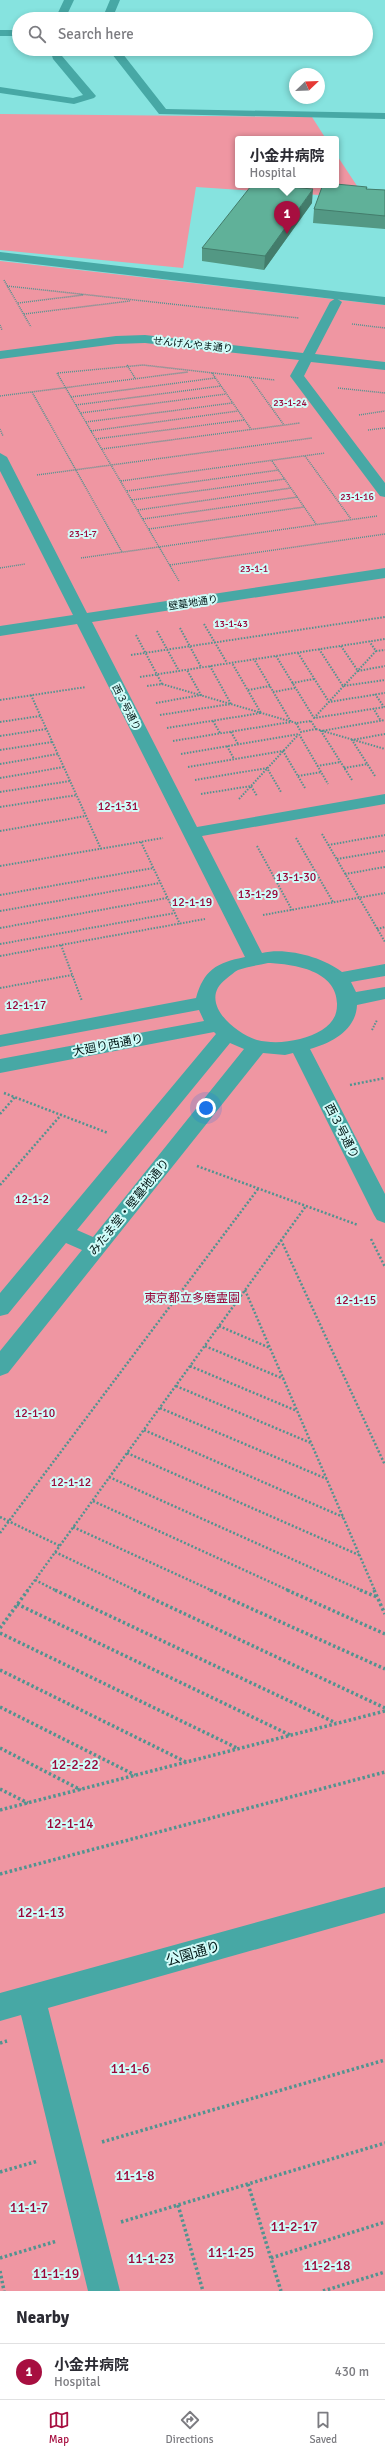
<!DOCTYPE html>
<meta charset="utf-8">
<style>
body{margin:0;font-family:Signika,"Noto Sans JP",sans-serif;background:#f7f7f7;color:#2b2b33}
.compass{position:absolute;left:289px;top:68px;width:36px;height:36px;border-radius:50%;background:#fff;box-shadow:0 2px 6px #0003;rotate:67deg}
.you{position:absolute;left:206px;top:1108px;width:14px;height:14px;margin:-10px;border:3px solid #fff;border-radius:50%;background:#1a73e8;box-shadow:0 0 0 6px #1a73e833}
.badge{display:grid;place-items:center;width:26px;height:26px;border-radius:50%;background:#a70f40;color:#fff;font-size:13px;font-weight:700}
.pin{position:absolute;translate:-50% -33px;filter:drop-shadow(0 1px 2px #0008)}
.pin::after{content:'';position:absolute;top:21px;width:14px;height:12px;background:inherit;clip-path:polygon(0 0,100% 0,50% 100%)}
.popup{position:absolute;left:235px;top:136px;width:104px;height:52px;box-sizing:border-box;display:grid;place-content:center;border-radius:4px;background:#fff;filter:drop-shadow(0 1px 3px #0005);font-size:13px;white-space:nowrap;color:#7c7c81}
.popup b{font-size:15px;color:#2b2b33}
.popup::after{content:'';position:absolute;left:50%;top:100%;margin-left:-8px;border:8px solid transparent;border-top-color:#fff}
.list{margin:0;padding:0;list-style:none}
h2{display:flex;justify-content:space-between;align-items:center;height:52px;margin:0;padding:0 16px;font-size:17px}
h2 small{font-size:13px;font-weight:400;color:#7c7c81}
.list li{display:grid;grid-template-columns:26px 1fr auto;gap:12px;align-items:center;box-sizing:border-box;height:56px;padding:0 16px;border-top:1px solid #e1e1e2}
.list b{display:block;font-size:15px;white-space:nowrap}
.list p{margin:0;font-size:13px;white-space:nowrap;color:#7c7c81}
.list em{font-size:13px;font-style:normal;color:#7c7c81}
.icon{flex:none;width:22px;height:22px;fill:none;stroke:currentColor;stroke-width:2;stroke-linecap:round;stroke-linejoin:round}
.map{position:relative;flex:none;width:385px;height:2291px;overflow:hidden}
.search{position:absolute;background:#fff;box-shadow:0 2px 6px #0003;left:12px;right:12px;top:12px;height:44px;display:flex;align-items:center;gap:10px;box-sizing:border-box;padding:0 14px;border-radius:22px;color:#7c7c81;font-size:15px}
.sheet{height:108px;background:#fff}
nav{display:flex;justify-content:space-around;align-items:center;box-sizing:border-box;height:56px;border-top:1px solid #e1e1e2;background:#fff;font-size:11px;color:#7c7c81}
nav a{display:grid;justify-items:center;gap:2px}
nav .on{color:#a70f40}
.map>svg:first-child{display:block}
.green{fill:#ef96a2}
.lines{fill:none;stroke-linecap:round;stroke-linejoin:round}
.path-far3{stroke:#529390;stroke-width:1.5;stroke-dasharray:1 1;stroke-linecap:butt}
.path-far2{stroke:#529390;stroke-width:2;stroke-dasharray:1.5 1.5;stroke-linecap:butt}
.path-far1{stroke:#529390;stroke-width:2.5;stroke-dasharray:2 2;stroke-linecap:butt}
.path{stroke:#529390;stroke-width:3.5;stroke-dasharray:2.5 2.5;stroke-linecap:butt}
.lane{fill:#47a8a5;fill-rule:evenodd}
.street{fill:#47a8a5;fill-rule:evenodd}
.wall{fill:#539884}
.shaded-wall{fill:#437c6b}
.building{fill:#60b199;stroke:#437c6b}
.labels{text-anchor:middle;stroke-width:4;stroke-linejoin:round;paint-order:stroke}
.far-street-label{font-size:10px;fill:#001615;stroke:#d0fbf8}
.far-park-label{font-size:10px;fill:#9a0739;stroke:#d0fbf8}
.park-label{font-size:12px;fill:#9a0739;stroke:#d0fbf8}
.street-label{font-size:12px;fill:#001615;stroke:#d0fbf8}
.near-park-label{font-size:14px;fill:#9a0739;stroke:#d0fbf8}
.near-street-label{font-size:14px;fill:#001615;stroke:#d0fbf8}
</style>
<div class="map">
<svg width="385" height="2291" viewBox="0 0 385 2291">
<rect width="100%" height="100%" fill="#86e3df"/>
<path class="green" d="M0 114 312 117 326 139H238V185H336V154L365 198 196 187 183 268 0 250Z
M0 261 385 305V2291H0Z"/>
<g class="lines">
<path class="path-far3" d="M4 280 31 327
M7 286 299 318
M18 303 83 295
M24 314 130 301
M352 324 385 328
M0 325 2 330
M127 365 135 378
M57 373 179 581
M58 373 143 365 275 380
M212 373 251 429
M250 378 284 425
M338 388 385 393
M32 392 122 552
M0 396 188 372
M71 397 215 378
M76 405 221 386
M81 413 226 394
M359 415 385 411
M86 422 232 403
M0 429 3 436
M368 430 385 428
M91 431 238 411
M96 439 244 420
M102 449 300 423
M305 456 351 519
M272 461 316 524
M37 475 312 438
M121 481 325 453
M127 491 279 470
M132 500 285 479
M138 510 291 488
M143 519 298 497
M149 529 304 507
M81 558 377 516
M170 565 385 534
M0 568 25 564"/>
<path class="path-far2" d="M204 624 227 663
M180 628 201 667
M157 631 179 671
M136 635 162 684 147 686
M369 641 376 651 385 650
M341 646 358 671 385 666
M319 649 343 686 385 680
M298 653 329 702 385 693
M131 655 385 617
M276 656 314 718 385 707
M140 677 385 639
M292 683 314 679
M162 684 296 723
M248 690 270 686
M273 692 295 688
M375 694 384 707
M31 695 101 849
M0 700 86 687
M156 703 201 695 187 670
M373 708 381 721
M160 715 231 704 210 666
M314 718 376 651
M213 721 220 733
M311 721 316 729 301 732 296 723Z
M0 722 40 716
M167 728 261 713 232 663
M316 729 385 749
M231 732 238 744
M0 736 46 729
M173 741 291 722 254 659
M227 746 234 759
M0 750 52 742
M181 754 299 734 328 784
M0 764 58 754
M317 766 340 762
M188 767 283 751 305 788
M344 768 368 764
M298 776 321 772
M375 776 352 740 385 734
M0 778 64 767
M195 780 267 768 281 792
M352 780 321 731 385 720
M0 792 70 781
M201 794 251 786 257 796
M239 799 298 735
M0 807 77 795
M0 831 86 816
M322 834 385 942
M296 838 333 902
M141 842 180 924
M328 845 385 835
M257 846 292 910
M337 859 385 851
M0 866 163 838
M345 874 385 867
M0 895 153 868
M0 911 160 883
M263 915 385 893
M0 928 167 898
M377 929 385 927
M0 944 175 913
M61 945 82 1001
M0 956 205 919
M0 988 72 975
M372 1030 377 1020"/>
<path class="path-far1" d="M350 1085 385 1078
M4 1093 108 1133
M0 1114 15 1097
M197 1166 358 1225
M0 1185 61 1115
M371 1239 385 1267
M281 1240 385 1465
M245 1290 375 1591
M219 1326 270 1348
M205 1346 284 1379
M190 1366 297 1411
M176 1386 311 1443
M160 1408 327 1479
M144 1430 343 1517
M127 1453 359 1555
M109 1477 363 1591
M93 1501 290 1591
M0 1517 60 1546
M73 1527 213 1591
M0 1533 258 1189
M55 1552 137 1591
M35 1580 57 1591
M27 1591 306 1206"/>
<path class="path" d="M55 1590 336 1723
M134 1590 385 1708
M210 1590 385 1669
M287 1590 385 1634
M360 1590 377 1597
M374 1590 385 1614
M17 1604 290 1735
M0 1628 28 1590
M0 1633 237 1748
M0 1670 186 1762
M0 1707 135 1775
M0 1748 81 1790
M0 1789 28 1803
M0 1810 385 1711
M0 1874 385 1772
M0 2043 7 2041
M102 2142 385 2060
M0 2172 38 2161
M248 2184 281 2291
M178 2205 203 2291
M121 2222 385 2143
M0 2258 57 2241
M271 2258 385 2222
M0 2271 4 2291
M323 2291 385 2272"/>
<path class="lane" d="M336 298 342 302 315 354 385 362V370L311 362 304 376 385 483V497L380 496 290 376 299 360 145 343 116 344 0 359V351L116 336 145 335 303 353 330 302Z
M0 453 7 457 87 613 385 568V578L92 622 197 827 385 794V804L202 836 262 953C286 947 323 957 342 972L385 964V976L351 982 356 992 385 987V999L357 1005C356 1030 332 1043 310 1049L385 1194V1223L377 1220 374 1215 293 1053 285 1055 263 1053 8 1373 0 1376V1351L82 1250 66 1243 8 1314 0 1316V1293L216 1034 214 1032 0 1073V1059L204 1021 199 1010 0 1047V1035L196 998C204 970 216 963 245 957L77 624 0 636V626L73 615 0 471ZM268 963C295 964 338 971 337 1005 337 1017 331 1024 322 1030 304 1041 277 1045 257 1040 234 1033 197 1001 226 979 230 976 234 972 238 970 247 967 258 965 268 963ZM230 1043 244 1049 93 1237 77 1230Z
M385 1887V1913L48 2008 120 2291H88L21 2015 0 2021V1993Z"/>
<path class="street" d="M64 0H74L65 19H55Z
M110 0H120L112 19H102Z
M0 30H19V36H0Z
M50 49H60L62 56 96 96 94 98 74 104 0 93V87L73 98 83 95 53 59Z
M108 49H119L166 109 385 113V119L159 114Z
M0 252 385 297V305L0 260Z"/>
</g>
<path class="wall" d="M367 187V189L385 190V229L313 223 314 209Z
M312 203 264 270 202 261V248Z"/>
<path class="shaded-wall" d="M313 189 312 203 264 270 265 256Z"/>
<path class="building" d="M336 184 367 187 366 189 385 190V216L314 209 322 187 324 185H336Z
M263 185 313 189 265 256 202 248 251 186 261 187Z"/>
<g class="labels">
<g class="far-street-label">
<text transform="translate(193 344) rotate(6)" y="4">せんげんやま通り</text>
<text transform="translate(193 602) rotate(-9)" y="4">壁墓地通り</text>
<text transform="translate(127 707) rotate(63)" y="4">西３号通り</text>
</g>
<g class="far-park-label">
<text x="290" y="406">23-1-24</text>
<text x="357" y="500">23-1-16</text>
<text x="83" y="537">23-1-7</text>
<text x="254" y="572">23-1-1</text>
<text x="231" y="627">13-1-43</text>
</g>
<g class="park-label">
<text x="118" y="810">12-1-31</text>
<text x="296" y="881">13-1-30</text>
<text x="258" y="898">13-1-29</text>
<text x="192" y="906">12-1-19</text>
<text x="26" y="1009">12-1-17</text>
<text x="32" y="1203">12-1-2</text>
<text x="192" y="1302">東京都立多磨霊園</text>
<text x="356" y="1304">12-1-15</text>
<text x="35" y="1417">12-1-10</text>
<text x="71" y="1486">12-1-12</text>
</g>
<g class="street-label">
<text transform="translate(108 1045) rotate(-11)" y="4">大廻り西通り</text>
<text transform="translate(342 1131) rotate(63)" y="4">西３号通り</text>
<text transform="translate(129 1207) rotate(-51)" y="4">みたま堂・壁墓地通り</text>
</g>
<g class="near-park-label">
<text x="75" y="1769">12-2-22</text>
<text x="70" y="1828">12-1-14</text>
<text x="41" y="1917">12-1-13</text>
<text x="130" y="2073">11-1-6</text>
<text x="135" y="2180">11-1-8</text>
<text x="29" y="2212">11-1-7</text>
<text x="294" y="2231">11-2-17</text>
<text x="231" y="2257">11-1-25</text>
<text x="151" y="2263">11-1-23</text>
<text x="327" y="2270">11-2-18</text>
<text x="56" y="2278">11-1-19</text>
</g>
<g class="near-street-label">
<text transform="translate(193 1953) rotate(-16)" y="5">公園通り</text>
</g>
</g>
</svg>
<svg class="compass" viewBox="-18 -18 36 36"><path d="M0-13l5 13h-10z" fill="#e53935"/><path d="M0 13l5-13h-10z" fill="#7c7c81"/></svg>
<div class="you"></div>
<div class="pin badge" style="left:287px;top:234px">1</div>
<div class="popup"><b>小金井病院</b>Hospital</div>
<div class="search"><svg class="icon" aria-label="search" viewBox="0 0 24 24"><circle cx="10" cy="10" r="6"/><path d="M15 15l6 6"/></svg>Search here</div>
</div>
<section class="sheet">
<h2>Nearby<small></small></h2>
<ul class="list">
<li><span class="badge">1</span><div><b>小金井病院</b><p>Hospital</p></div><em>430 m</em></li>
</ul>
</section>
<nav>
<a class="on"><svg class="icon" aria-label="map" viewBox="0 0 24 24"><path d="M3 6l6-2 6 2 6-2v14l-6 2-6-2-6 2zM9 4v14M15 6v14"/></svg>Map</a>
<a><svg class="icon" aria-label="directions" viewBox="0 0 24 24"><path d="M12 3l9 9-9 9-9-9zM9 14v-3h6M13 9l2 2-2 2"/></svg>Directions</a>
<a><svg class="icon" aria-label="saved" viewBox="0 0 24 24"><path d="M7 4h10v16l-5-4-5 4z"/></svg>Saved</a>
</nav>
